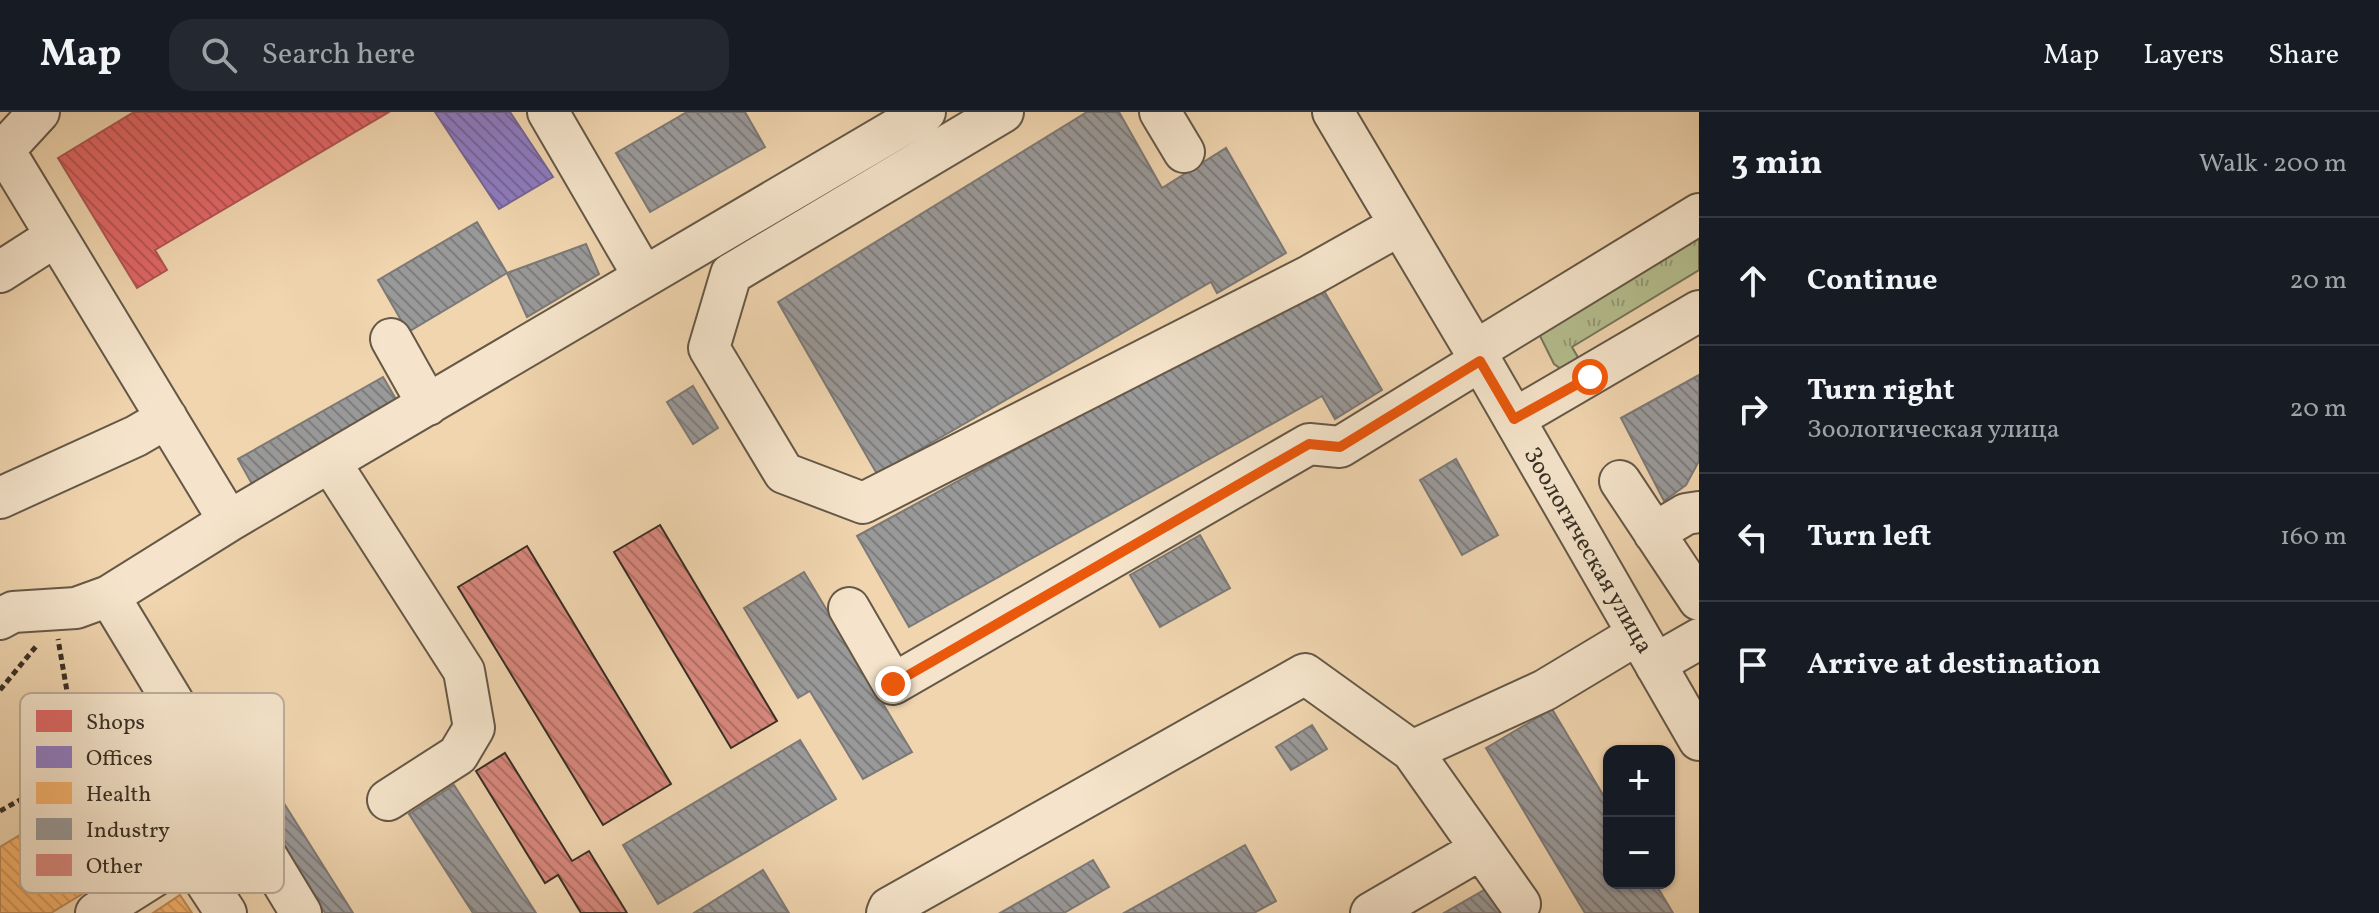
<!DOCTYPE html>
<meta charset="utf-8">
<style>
body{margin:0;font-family:Vollkorn,serif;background:#242831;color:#f1f3f6}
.controls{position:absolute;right:24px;bottom:24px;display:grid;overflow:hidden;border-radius:16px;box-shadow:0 2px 6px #0004}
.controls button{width:72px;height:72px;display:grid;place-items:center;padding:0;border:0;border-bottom:2px solid #363941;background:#171b24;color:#f1f3f6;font:40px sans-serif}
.stop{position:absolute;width:24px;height:24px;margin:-18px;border:6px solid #ea580c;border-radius:50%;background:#fff}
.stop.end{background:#ea580c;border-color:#fff;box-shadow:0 2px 8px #0008}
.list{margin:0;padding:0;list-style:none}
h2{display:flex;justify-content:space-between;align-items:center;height:104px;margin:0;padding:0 32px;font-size:34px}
h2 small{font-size:26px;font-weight:400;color:#9ea1a6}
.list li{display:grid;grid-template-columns:52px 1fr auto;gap:24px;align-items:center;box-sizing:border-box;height:128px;padding:0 32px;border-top:2px solid #363941}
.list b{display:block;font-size:30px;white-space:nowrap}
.list p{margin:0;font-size:26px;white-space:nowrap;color:#9ea1a6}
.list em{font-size:26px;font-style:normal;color:#9ea1a6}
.icon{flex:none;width:44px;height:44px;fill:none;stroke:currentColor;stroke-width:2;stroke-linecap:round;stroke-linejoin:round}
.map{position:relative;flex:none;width:1699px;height:801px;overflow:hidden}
header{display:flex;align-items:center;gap:48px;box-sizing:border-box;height:112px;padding:0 40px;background:#171b24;border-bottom:2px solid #363941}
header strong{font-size:38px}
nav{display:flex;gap:44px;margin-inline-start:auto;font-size:28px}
.search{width:560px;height:72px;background:#242831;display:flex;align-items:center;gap:20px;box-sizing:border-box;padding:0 28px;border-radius:24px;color:#9ea1a6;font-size:30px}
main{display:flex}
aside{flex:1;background:#171b24}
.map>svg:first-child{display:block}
.grass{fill:url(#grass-tufts);stroke:#76765a;stroke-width:2}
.shops{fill:url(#shops-back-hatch);stroke:#ad5552;stroke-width:2}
.offices{fill:url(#offices-back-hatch);stroke:#746593;stroke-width:2}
.health{fill:url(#health-back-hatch);stroke:#bd8a56;stroke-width:2}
.industry{fill:url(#industry-back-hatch);stroke:#7c7976;stroke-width:2}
.building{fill:url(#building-back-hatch);stroke:#372e24;stroke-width:2}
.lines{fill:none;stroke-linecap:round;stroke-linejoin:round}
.minor-casing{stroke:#655847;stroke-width:44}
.path{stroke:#372e24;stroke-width:5;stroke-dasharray:6 4;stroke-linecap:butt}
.minor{stroke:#f5e4cb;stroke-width:40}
.route{stroke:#ea580c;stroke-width:10}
.labels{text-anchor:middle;stroke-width:8;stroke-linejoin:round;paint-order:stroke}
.street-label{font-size:24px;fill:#372e24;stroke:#f5e4cb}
.key{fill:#f5e4cb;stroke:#bcad99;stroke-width:2}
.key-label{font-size:22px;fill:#372e24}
</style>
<header>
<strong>Map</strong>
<div class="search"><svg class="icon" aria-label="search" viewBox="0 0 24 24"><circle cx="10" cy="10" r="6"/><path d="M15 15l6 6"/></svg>Search here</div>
<nav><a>Map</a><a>Layers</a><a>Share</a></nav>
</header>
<main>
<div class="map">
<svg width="1699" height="801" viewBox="0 0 1699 801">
<defs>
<pattern id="grass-tufts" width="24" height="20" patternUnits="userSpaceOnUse" patternTransform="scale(2)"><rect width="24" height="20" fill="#b5be8f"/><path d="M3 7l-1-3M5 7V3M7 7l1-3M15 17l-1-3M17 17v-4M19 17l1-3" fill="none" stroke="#949b75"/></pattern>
<pattern id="shops-back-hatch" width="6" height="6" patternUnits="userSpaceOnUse" patternTransform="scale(2)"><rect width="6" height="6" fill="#e06666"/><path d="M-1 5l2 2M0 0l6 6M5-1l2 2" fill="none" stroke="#b65454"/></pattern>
<pattern id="offices-back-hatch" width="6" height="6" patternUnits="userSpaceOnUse" patternTransform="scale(2)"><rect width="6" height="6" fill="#8e7cc3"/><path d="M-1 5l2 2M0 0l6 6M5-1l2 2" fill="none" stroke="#75669e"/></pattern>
<pattern id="health-back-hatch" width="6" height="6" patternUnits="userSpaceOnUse" patternTransform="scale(2)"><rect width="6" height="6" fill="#f6b26b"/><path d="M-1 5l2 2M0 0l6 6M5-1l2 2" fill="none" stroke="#d4995d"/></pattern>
<pattern id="industry-back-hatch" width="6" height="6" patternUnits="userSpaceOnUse" patternTransform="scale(2)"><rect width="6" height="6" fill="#999"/><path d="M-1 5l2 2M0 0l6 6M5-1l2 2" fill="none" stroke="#7e7d7d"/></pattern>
<pattern id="building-back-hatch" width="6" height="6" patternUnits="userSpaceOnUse" patternTransform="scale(2)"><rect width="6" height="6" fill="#d9887e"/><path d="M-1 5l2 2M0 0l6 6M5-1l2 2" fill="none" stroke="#b17067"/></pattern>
</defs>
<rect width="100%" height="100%" fill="#f0d5af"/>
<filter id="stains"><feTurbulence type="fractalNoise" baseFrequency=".0025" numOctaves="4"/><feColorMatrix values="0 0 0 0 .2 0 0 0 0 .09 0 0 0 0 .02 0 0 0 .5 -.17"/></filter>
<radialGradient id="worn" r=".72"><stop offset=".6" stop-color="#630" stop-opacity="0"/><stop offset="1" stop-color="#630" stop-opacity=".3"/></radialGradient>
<path class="grass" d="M1699 125V158L1572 235 1586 259 1574 266 1554 252 1539 222Z"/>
<path class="shops" d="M134 0H389L155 138 167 158 137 176 58 46Z"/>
<path class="offices" d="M435 0H510L553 65 499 97Z"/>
<path class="health" d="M90 681 133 751 51 801H0V735Z
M180 783 192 801H153Z"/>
<path class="industry" d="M687 0H745L765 35 650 100 616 41Z
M1087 0H1119L1162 76 1226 36 1286 141 1217 181 1211 170 877 362 778 190Z
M477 110 507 161 408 220 378 168Z
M586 132 599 162 527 205 507 161Z
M1320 172 1382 278 1335 307 1322 284 909 515 857 424Z
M1699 263V349L1686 373 1664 389 1621 306Z
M383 265 397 289 252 372 238 347Z
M693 274 718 316 693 332 667 290Z
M1456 347 1498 423 1462 443 1420 368Z
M1200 423 1230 476 1160 515 1130 463Z
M804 460 912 640 863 667 810 579 798 586 744 496Z
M1552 597 1609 693V771H1655L1673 801H1585L1486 636Z
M1312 613 1327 637 1291 658 1276 635Z
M800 628 836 687 658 792 623 733Z
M454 673 536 801H473L409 702Z
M280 685 353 801H325L261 698Z
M1245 733 1276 789 1254 801H1124Z
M1093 748 1109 775 1064 801H1000Z
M763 758 789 801H694Z
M1496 771 1513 801H1444Z"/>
<path class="building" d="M660 413 777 609 731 636 614 440Z
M527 434 671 672 603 713 458 475Z
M505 641 572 749 589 739 627 801H581L558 763 545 771 476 659Z"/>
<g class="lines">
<g class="minor-casing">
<path id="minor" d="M39 0 4 38 229 409
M548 0 644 165
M1003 0 731 162 709 236 784 361 863 391 1311 163 1400 113
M1160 0 1184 40
M1333 0 1475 239 1699 628
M0 160 56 124
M391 227 428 293
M1475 239 1699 102
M1514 307 1699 199
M330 350 464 559 474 616 458 643 388 688
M1620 369 1699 488
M0 386 136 324 167 306
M1654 421 1686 402 1699 400
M109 484 301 801
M849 496 893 572 1309 332 1340 335 1480 249
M0 507 13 500 76 496 109 484 229 409 925 0
M1656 554 1671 543 1699 527
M1412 639 1545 578 1638 522
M96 801 188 743 226 801
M887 801 889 796 1305 562 1412 639 1520 792
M1371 801 1481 737"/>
</g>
<path class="path" d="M0 578 38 532
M0 699 80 655 58 527"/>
<use href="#minor" class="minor"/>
</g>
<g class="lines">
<path class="route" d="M893 572 1309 332 1340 335 1480 249 1514 307 1590 265"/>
</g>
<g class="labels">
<g class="street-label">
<text transform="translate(1589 438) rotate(60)" y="8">Зоологическая улица</text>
</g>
</g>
<rect x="20" y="581" width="264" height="200" rx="12" class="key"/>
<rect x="36" y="598" width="36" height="22" fill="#e06666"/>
<rect x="36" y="634" width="36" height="22" fill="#8e7cc3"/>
<rect x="36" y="670" width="36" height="22" fill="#f6b26b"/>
<rect x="36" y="706" width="36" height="22" fill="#999"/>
<rect x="36" y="742" width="36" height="22" fill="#d9887e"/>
<g class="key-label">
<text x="86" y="617">Shops</text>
<text x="86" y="653">Offices</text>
<text x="86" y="689">Health</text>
<text x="86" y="725">Industry</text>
<text x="86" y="761">Other</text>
</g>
<rect width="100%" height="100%" filter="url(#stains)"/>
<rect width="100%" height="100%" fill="url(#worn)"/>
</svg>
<div class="controls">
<button>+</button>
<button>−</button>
</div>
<div class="stop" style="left:1590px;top:265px"></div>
<div class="stop end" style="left:893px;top:572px"></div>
</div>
<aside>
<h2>3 min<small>Walk · 200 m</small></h2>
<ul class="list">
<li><svg class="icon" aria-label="ahead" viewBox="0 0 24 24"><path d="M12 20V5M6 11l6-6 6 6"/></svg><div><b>Continue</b></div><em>20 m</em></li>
<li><svg class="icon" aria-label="right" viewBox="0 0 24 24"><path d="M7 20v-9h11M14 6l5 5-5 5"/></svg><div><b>Turn right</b><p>Зоологическая улица</p></div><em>20 m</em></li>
<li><svg class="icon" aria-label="left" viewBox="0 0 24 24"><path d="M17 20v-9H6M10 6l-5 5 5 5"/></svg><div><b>Turn left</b></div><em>160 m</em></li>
<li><svg class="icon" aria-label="arrive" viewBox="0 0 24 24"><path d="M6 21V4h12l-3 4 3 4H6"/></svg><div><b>Arrive at destination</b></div></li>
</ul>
</aside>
</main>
